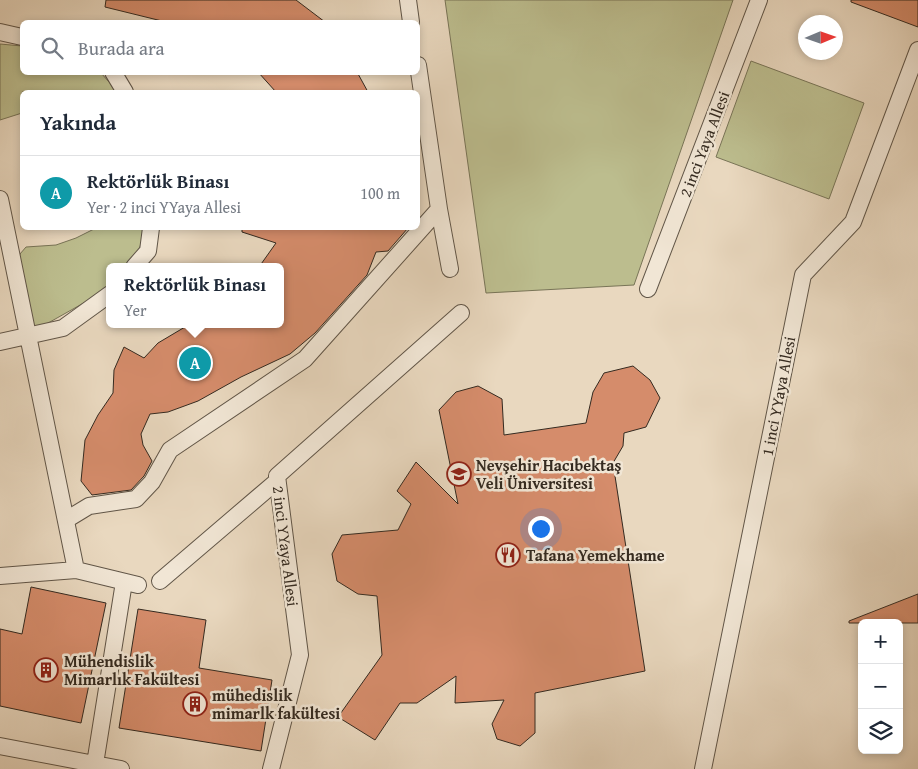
<!DOCTYPE html>
<html lang="tr">
<meta charset="utf-8">
<style>
body{margin:0;font-family:"Gentium Book Plus",serif;background:#f2f2f3;color:#1f2937}
.controls{position:absolute;right:15px;bottom:15px;display:grid;overflow:hidden;border-radius:8px;box-shadow:0 2px 8px #0003}
.controls button{width:45px;height:45px;display:grid;place-items:center;padding:0;border:0;border-bottom:1px solid #e0e1e3;background:#fff;color:#1f2937;font:25px sans-serif}
.compass{position:absolute;left:798px;top:15px;width:45px;height:45px;border-radius:50%;background:#fff;box-shadow:0 2px 8px #0003;rotate:88deg}
.you{position:absolute;left:540px;top:528px;width:18px;height:18px;margin:-12px;border:4px solid #fff;border-radius:50%;background:#1a73e8;box-shadow:0 0 0 8px #1a73e833}
.badge{display:grid;place-items:center;width:32px;height:32px;border-radius:50%;background:#ea580c;color:#fff;font-size:16px;font-weight:700}
.pin{position:absolute;translate:-50% -50%;border:2px solid #fff;box-shadow:0 1px 5px #0006}
.popup{position:absolute;left:106px;top:263px;width:178px;height:65px;box-sizing:border-box;display:grid;place-content:center;border-radius:8px;background:#fff;filter:drop-shadow(0 1px 4px #0005);font-size:16px;white-space:nowrap;color:#747a83}
.popup b{font-size:19px;color:#1f2937}
.popup::after{content:'';position:absolute;left:50%;top:100%;margin-left:-10px;border:10px solid transparent;border-top-color:#fff}
.list{margin:0;padding:0;list-style:none}
h2{display:flex;justify-content:space-between;align-items:center;height:65px;margin:0;padding:0 20px;font-size:21px}
h2 small{font-size:16px;font-weight:400;color:#747a83}
.list li{display:grid;grid-template-columns:32px 1fr auto;gap:15px;align-items:center;box-sizing:border-box;height:75px;padding:0 20px;border-top:1px solid #e0e1e3}
.list b{display:block;font-size:19px;white-space:nowrap}
.list p{margin:0;font-size:16px;white-space:nowrap;color:#747a83}
.list em{font-size:16px;font-style:normal;color:#747a83}
.icon{flex:none;width:28px;height:28px;fill:none;stroke:currentColor;stroke-width:2;stroke-linecap:round;stroke-linejoin:round}
.map{position:relative;flex:none;width:918px;height:769px;overflow:hidden}
.search{position:absolute;background:#fff;box-shadow:0 2px 8px #0003;left:20px;top:20px;width:400px;height:55px;display:flex;align-items:center;gap:12px;box-sizing:border-box;padding:0 18px;border-radius:8px;color:#747a83;font-size:19px}
.panel{position:absolute;background:#fff;box-shadow:0 2px 8px #0003;left:20px;top:90px;width:400px;height:140px;border-radius:8px}
.map>svg:first-child{display:block}
.green{fill:#bcbd8e;stroke:#787457}
.building{fill:#d58c6b;stroke:#342a20}
.lines{fill:none;stroke-linecap:round;stroke-linejoin:round}
.pedestrian-casing{stroke:#615648;stroke-width:18}
.pedestrian{stroke:#f1e6d5;stroke-width:16}
.labels{text-anchor:middle;stroke-width:5;stroke-linejoin:round;paint-order:stroke}
.street-label{font-size:16px;fill:#342a20;stroke:#f1e6d5}
.poi-label{font-size:16px;font-weight:bold;fill:#342a20;stroke:#f1e6d5;text-anchor:start}
</style>
<div class="map">
<svg width="918" height="769" viewBox="0 0 918 769">
<rect width="100%" height="100%" fill="#e9d8bf"/>
<filter id="stains"><feTurbulence type="fractalNoise" baseFrequency=".004" numOctaves="4"/><feColorMatrix values="0 0 0 0 .2 0 0 0 0 .09 0 0 0 0 .02 0 0 0 .5 -.17"/></filter>
<radialGradient id="worn" r=".72"><stop offset=".6" stop-color="#630" stop-opacity="0"/><stop offset="1" stop-color="#630" stop-opacity=".3"/></radialGradient>
<path class="green" d="M445 0H733L634 285 486 293Z
M0 44 22 46V72L101 73 118 92H22V113L0 120Z
M751 61 864 103 829 199 716 157Z
M96 228H146L138 253 128 267H110V284L89 300 41 327 30 326 18 262 20 254 26 247 56 245 76 238Z"/>
<path class="building" d="M106 0H296L325 22H166L105 7Z
M851 0H918V27L851 2Z
M258 72H357L368 92H276Z
M242 228H408L388 251 376 252 367 275 315 333 290 354 241 377 198 401 168 412 150 414 141 434 143 445 152 461 144 476 131 490 92 495 81 481 85 440 98 415 113 393 114 370 124 347 144 358 158 343 190 324H280V267H259L276 243 242 232Z
M633 366 650 380 660 398 646 427 624 433 623 446 613 463 645 671 535 693V733L520 746 497 739 492 724 504 700 455 703 456 676 417 703H400L375 740 338 717 382 655 377 596 358 594 337 581 332 554 342 535 398 530 411 504 397 491 416 462 458 504 439 410 456 392 478 386 502 399 504 435 586 423 593 392 604 373Z
M31 587 106 603 81 723 0 706V629L22 634Z
M918 594V623H849V621Z
M138 609 206 620 199 668 272 680 261 751 119 728Z"/>
<g class="lines">
<g class="pedestrian-casing">
<path id="pedestrian" d="M408 0 411 22
M0 32 22 37
M113 72 125 92
M0 199 76 570 0 576
M439 209 450 269
M134 267 148 251 151 228
M648 289 759 0
M0 342 63 328 110 294
M66 520 89 506 136 499 152 482 170 450 305 359 439 209 418 65
M76 570 138 585
M160 581 277 481
M0 746 121 769
M95 764 124 582
M271 769 300 655 277 476 461 313
M703 769 803 275 853 222 918 50"/>
</g>
<use href="#pedestrian" class="pedestrian"/>
</g>
<defs>
<g id="university-ring" transform="scale(1.25)"><circle r="9.5" fill="#f1e6d5" stroke="#8f2418" stroke-width="1.5"/><path d="M0-5L7-2L0 1L-7-2ZM-4 1L0 2.5L4 1V4Q0 6-4 4Z" fill="#8f2418"/></g>
<g id="restaurant-ring" transform="scale(1.25)"><circle r="9.5" fill="#f1e6d5" stroke="#8f2418" stroke-width="1.5"/><path d="M-5-6h1v4h1v-4h1v4h1v-4h1v5L-1.5 .5V6h-2V.5L-5-1ZM5-6V6H3V1.5H1.5Q1.5-4 5-6Z" fill="#8f2418"/></g>
<g id="building-ring" transform="scale(1.25)"><circle r="9.5" fill="#f1e6d5" stroke="#8f2418" stroke-width="1.5"/><path d="M-4-6H4V6H1V3H-1V6H-4ZM-2.5-4.3h1.7v1.8h-1.7ZM.8-4.3h1.7v1.8H.8ZM-2.5-1h1.7V.8h-1.7ZM.8-1h1.7V.8H.8Z" fill="#8f2418"/></g>
</defs>
<g fill-rule="evenodd">
<use href="#university-ring" x="459" y="474"/>
<use href="#restaurant-ring" x="508" y="555"/>
<use href="#building-ring" x="46" y="670"/>
<use href="#building-ring" x="195" y="704"/>
</g>
<g class="labels">
<g class="street-label">
<text transform="translate(704 144) rotate(-69)" y="6">2 inci Yaya Allesi</text>
<text transform="translate(778 396) rotate(-79)" y="6">1 inci YYaya Allesi</text>
<text transform="translate(286 546) rotate(83)" y="6">2 inci YYaya Allesi</text>
</g>
<g class="poi-label">
<text x="476" y="471">Nevşehir Hacıbektaş<tspan x="476" dy="18">Veli Üniversitesi</tspan></text>
<text x="526" y="561">Tafana Yemekhame</text>
<text x="64" y="667">Mühendislik<tspan x="64" dy="18">Mimarlık Fakültesi</tspan></text>
<text x="212" y="701">mühedislik<tspan x="212" dy="18">mimarlk fakültesi</tspan></text>
</g>
</g>
<rect width="100%" height="100%" filter="url(#stains)"/>
<rect width="100%" height="100%" fill="url(#worn)"/>
</svg>
<div class="controls">
<button>+</button>
<button>−</button>
<button><svg class="icon" aria-label="layers" viewBox="0 0 24 24"><path d="M12 4l9 5-9 5-9-5zM3 14l9 5 9-5"/></svg></button>
</div>
<svg class="compass" viewBox="-18 -18 36 36"><path d="M0-13l5 13h-10z" fill="#e53935"/><path d="M0 13l5-13h-10z" fill="#747a83"/></svg>
<div class="you"></div>
<div class="pin badge" style="left:195px;top:363px;background:#0f9aa8">A</div>
<div class="popup"><b>Rektörlük Binası</b>Yer</div>
<div class="search"><svg class="icon" aria-label="search" viewBox="0 0 24 24"><circle cx="10" cy="10" r="6"/><path d="M15 15l6 6"/></svg>Burada ara</div>
<section class="panel">
<h2>Yakında<small></small></h2>
<ul class="list">
<li><span class="badge" style="background:#0f9aa8">A</span><div><b>Rektörlük Binası</b><p>Yer · 2 inci YYaya Allesi</p></div><em>100 m</em></li>
</ul>
</section>
</div>
